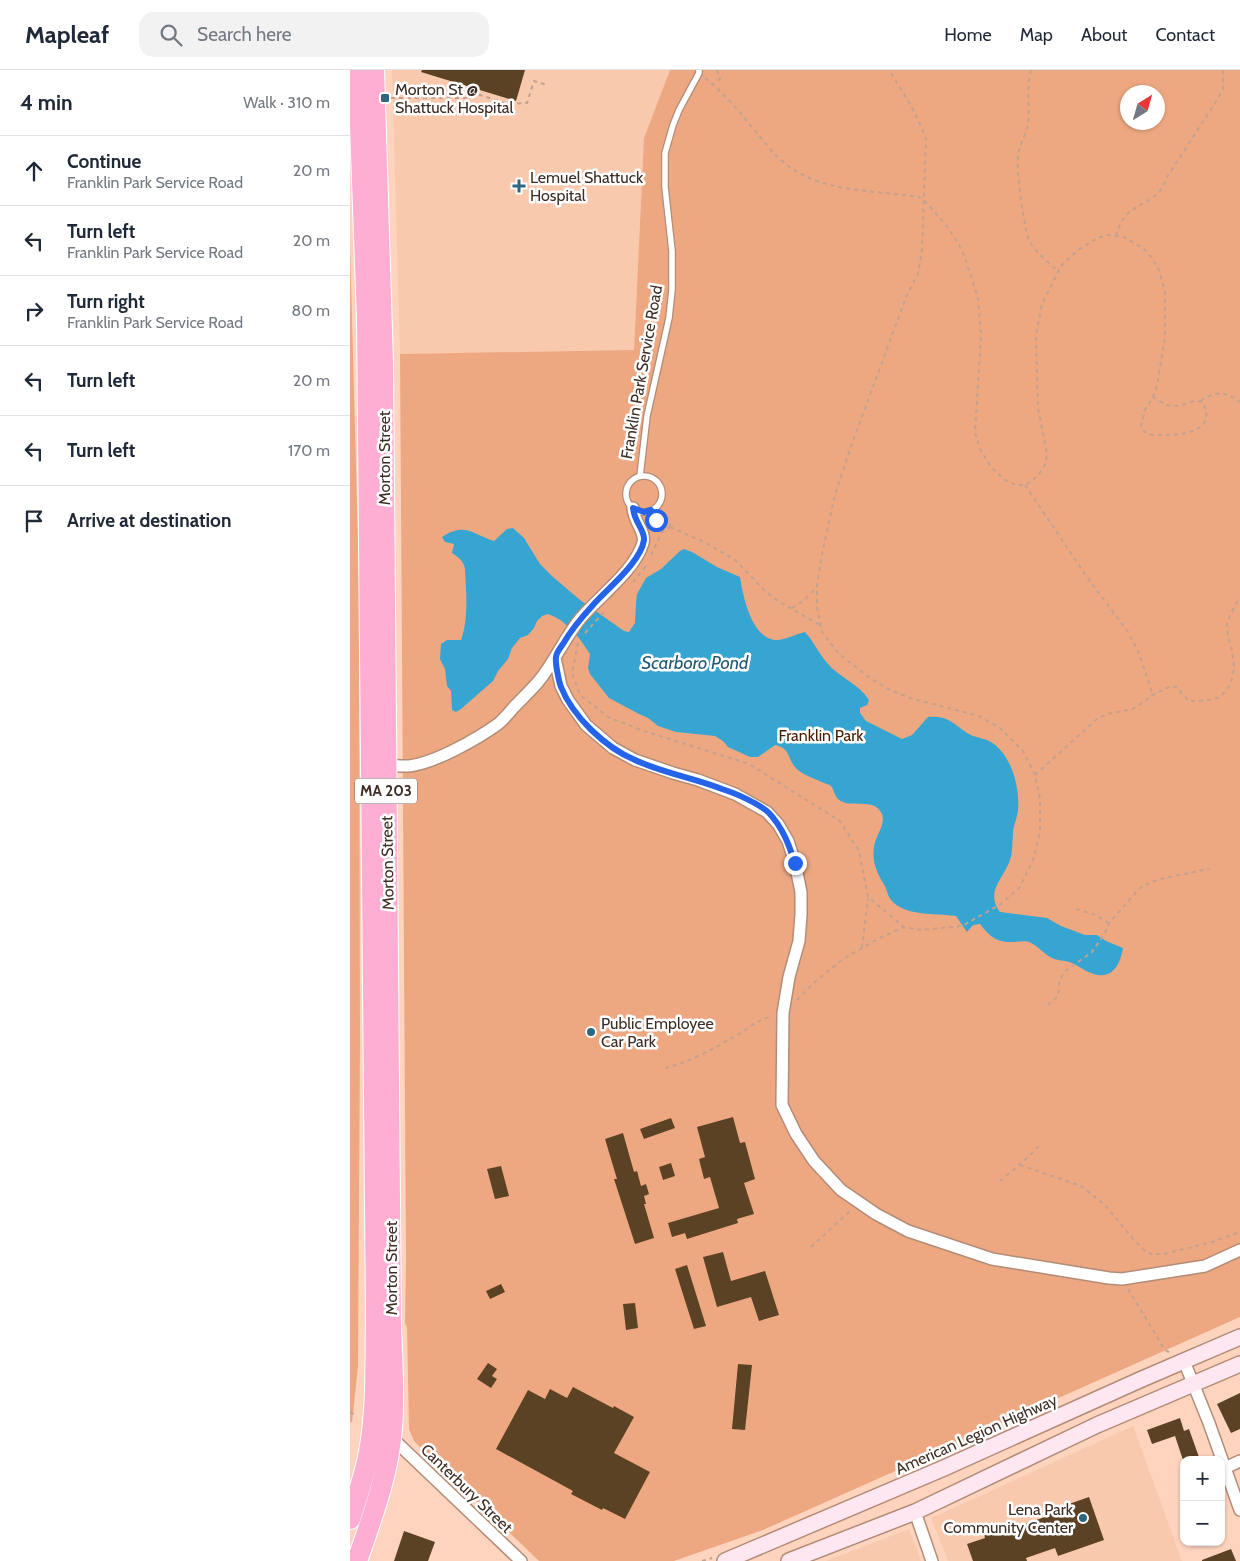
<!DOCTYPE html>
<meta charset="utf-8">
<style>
body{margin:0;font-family:Cabin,sans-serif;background:#f2f2f3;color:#1f2937}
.controls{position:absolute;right:15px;bottom:15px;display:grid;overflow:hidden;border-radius:10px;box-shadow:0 1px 4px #0004}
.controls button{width:45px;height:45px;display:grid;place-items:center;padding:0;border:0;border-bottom:1px solid #e0e1e3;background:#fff;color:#1f2937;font:25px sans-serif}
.compass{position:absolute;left:770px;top:15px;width:45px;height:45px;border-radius:50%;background:#fff;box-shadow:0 1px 4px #0004;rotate:37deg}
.stop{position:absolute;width:15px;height:15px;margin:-11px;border:4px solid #2563eb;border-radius:50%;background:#fff}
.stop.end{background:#2563eb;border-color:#fff;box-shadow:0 1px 5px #0008}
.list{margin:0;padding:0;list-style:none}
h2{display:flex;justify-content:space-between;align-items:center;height:65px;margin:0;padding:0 20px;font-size:21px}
h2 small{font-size:16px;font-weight:400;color:#747a83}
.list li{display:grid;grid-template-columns:32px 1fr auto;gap:15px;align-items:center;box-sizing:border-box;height:70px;padding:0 20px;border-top:1px solid #e0e1e3}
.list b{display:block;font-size:19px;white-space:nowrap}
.list p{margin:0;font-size:16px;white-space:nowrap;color:#747a83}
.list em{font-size:16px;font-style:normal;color:#747a83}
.icon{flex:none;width:28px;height:28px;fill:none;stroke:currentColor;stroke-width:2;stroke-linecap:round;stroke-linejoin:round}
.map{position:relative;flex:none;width:890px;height:1491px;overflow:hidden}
header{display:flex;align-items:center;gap:30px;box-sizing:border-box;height:70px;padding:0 25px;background:#fff;border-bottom:1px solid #e0e1e3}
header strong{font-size:24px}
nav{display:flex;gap:28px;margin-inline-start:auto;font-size:18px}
.search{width:350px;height:45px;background:#f2f2f3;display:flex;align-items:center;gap:12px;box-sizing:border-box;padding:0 18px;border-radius:15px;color:#747a83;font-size:19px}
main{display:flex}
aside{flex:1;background:#fff}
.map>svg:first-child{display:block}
.built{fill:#f9c9ae}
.green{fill:#eea881;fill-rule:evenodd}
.water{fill:#37a5d2}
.building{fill:#5b4224}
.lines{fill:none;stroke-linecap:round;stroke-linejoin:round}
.lane-casing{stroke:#b28c77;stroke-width:8}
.street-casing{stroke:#b28c77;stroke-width:14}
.secondary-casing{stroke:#b28c77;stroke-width:18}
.highway-casing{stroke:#fff;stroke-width:22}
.path{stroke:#c3a18f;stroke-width:2;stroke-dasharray:4 4;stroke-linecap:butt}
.lane{stroke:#fff;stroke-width:5.5}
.street{stroke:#fff;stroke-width:11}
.secondary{stroke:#ffe7f2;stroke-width:15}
.highway{stroke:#feaed3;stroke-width:20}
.route{stroke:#2563eb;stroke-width:6}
.poi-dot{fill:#2c667f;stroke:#fff;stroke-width:2}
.labels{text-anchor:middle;stroke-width:5;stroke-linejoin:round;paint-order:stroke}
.shield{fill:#fff;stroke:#776c66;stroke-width:1}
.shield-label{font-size:15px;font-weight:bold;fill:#3d2d24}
.poi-label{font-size:16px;fill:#3d2d24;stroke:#fff;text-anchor:start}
.street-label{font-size:16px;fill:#3d2d24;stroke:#fff}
.park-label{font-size:16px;fill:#451e04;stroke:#fff}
.water-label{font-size:18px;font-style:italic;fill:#1f5870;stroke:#fff}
</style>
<header>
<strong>Mapleaf</strong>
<div class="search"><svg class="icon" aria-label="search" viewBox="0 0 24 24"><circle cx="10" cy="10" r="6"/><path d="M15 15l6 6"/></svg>Search here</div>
<nav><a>Home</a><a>Map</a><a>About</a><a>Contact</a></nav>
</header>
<main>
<aside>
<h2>4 min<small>Walk · 310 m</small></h2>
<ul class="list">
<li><svg class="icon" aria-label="ahead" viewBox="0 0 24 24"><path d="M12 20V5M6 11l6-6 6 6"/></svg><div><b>Continue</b><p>Franklin Park Service Road</p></div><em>20 m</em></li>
<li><svg class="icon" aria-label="left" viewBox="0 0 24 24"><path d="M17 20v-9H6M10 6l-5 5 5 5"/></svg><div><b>Turn left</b><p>Franklin Park Service Road</p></div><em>20 m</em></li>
<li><svg class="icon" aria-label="right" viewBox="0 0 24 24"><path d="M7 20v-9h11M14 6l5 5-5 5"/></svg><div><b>Turn right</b><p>Franklin Park Service Road</p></div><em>80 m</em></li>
<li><svg class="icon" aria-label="left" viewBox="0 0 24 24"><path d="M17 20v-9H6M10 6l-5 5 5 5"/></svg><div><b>Turn left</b></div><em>20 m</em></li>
<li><svg class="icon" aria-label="left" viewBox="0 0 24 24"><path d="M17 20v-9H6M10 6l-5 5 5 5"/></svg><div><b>Turn left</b></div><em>170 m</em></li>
<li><svg class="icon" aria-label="arrive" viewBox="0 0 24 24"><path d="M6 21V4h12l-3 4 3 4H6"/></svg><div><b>Arrive at destination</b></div></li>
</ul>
</aside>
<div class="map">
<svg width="890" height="1491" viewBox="0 0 890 1491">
<rect width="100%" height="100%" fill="#fed4be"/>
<path class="built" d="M42 0H320L294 68 284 281 50 284Z
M783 1356 832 1491H598L581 1448Z
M559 1459 571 1491H476Z"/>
<path class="green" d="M320 0H890V1247L413 1460 324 1491H189L74 1381 64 1371 59 1359 57 1258 55 1253 56 1189 50 284 284 280 294 68ZM778 22H808V52H778Z
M0 175 9 505 10 971 8 1296 2 1353 0 1351Z"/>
<path class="water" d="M163 458 174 468 190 494 202 506 230 530 274 561 279 562 285 553 286 533 287 524 296 508 311 499 330 481 334 479 342 482 367 497 390 507C393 526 401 566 424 570 434 571 445 564 455 562 464 572 469 584 478 594 490 608 509 614 519 630L517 635 510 638V643L516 651 552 669 562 665 578 647C602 645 604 657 623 666 629 668 636 669 641 672 662 685 670 718 668 741 667 749 663 756 663 764 662 773 663 781 660 790 653 810 635 821 650 842L697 848 711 856 735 865H747L756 871 773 878C769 900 759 912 736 901 731 898 727 895 722 893 715 890 706 891 700 887 693 883 688 876 681 873 675 870 669 872 662 872 647 873 639 866 630 854L623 855 617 862 606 846C586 843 556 847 541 830 537 825 537 818 533 813 526 801 522 791 524 777 525 766 536 755 532 744 524 726 500 740 488 729 484 725 484 719 481 716 479 714 476 714 474 713 464 708 451 705 444 696 437 685 439 678 425 675L408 687H400L378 677 373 671 365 666 326 662 308 656 298 648 289 644 259 628 240 604 238 598 240 584 229 568 212 551 205 547 198 544 192 546 187 551 184 558 178 565 170 568 162 578 158 589 148 601 143 611 111 639 106 642 102 640 101 621 97 616 95 599 90 589 91 574 97 570H111C119 548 116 522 115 499 114 491 108 487 102 483L104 474 95 472 92 467C115 452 122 464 144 471L157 459Z"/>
<path class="building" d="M72 0H175L166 31 71 2Z
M383 1047 390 1073 395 1072 405 1109 394 1113 404 1144 387 1149 388 1153 337 1169 335 1163 322 1167 318 1153 369 1138 360 1107 354 1109 349 1089 355 1087 347 1057Z
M321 1048 325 1058 294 1069 290 1059Z
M273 1063 284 1102 287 1101 291 1116 296 1114 299 1124 294 1126 296 1134H294L304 1168 285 1174 264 1109H267L255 1069Z
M321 1093 325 1106 313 1110 309 1097Z
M151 1096 159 1126 145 1129 137 1099Z
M373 1182 381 1211 415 1201 429 1245 409 1251 401 1227 367 1237 353 1187Z
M337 1195 356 1256 344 1259 325 1199Z
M151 1214 155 1222 140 1229 136 1221Z
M285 1233 288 1258 276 1260 273 1234Z
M138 1293 147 1299 142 1306 147 1309 141 1318 127 1309Z
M388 1294 402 1295 395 1360 382 1359Z
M223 1317 263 1338 264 1336 284 1347 264 1383 300 1402 275 1449 253 1438 252 1440 221 1424 223 1421 146 1379 178 1320 195 1329 200 1319 217 1328Z
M890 1323V1359L881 1363 867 1334Z
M830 1348 834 1361 839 1359 850 1390H833L825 1366 802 1374 797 1360Z
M739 1427 754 1470 708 1486 705 1478 676 1488 677 1491H623L617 1474 635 1468 634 1464 649 1459 650 1463 669 1456 695 1447 693 1443Z
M54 1461 85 1472 78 1491H44Z
M881 1479 886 1491H852V1490Z"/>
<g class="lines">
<g class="lane-casing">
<path id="lane" d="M290 406 297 346 319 248 322 220V181L315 117V83L323 55 329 40 349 3V0
M276 424a18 18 0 1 1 36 0a18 18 0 1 1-36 0Z"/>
</g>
<g class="street-casing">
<path id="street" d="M205 588 211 616 218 630 236 655 263 678 285 690 323 703 348 710 385 724 417 742 428 754 438 771 445 793 451 822V845L449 871 439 907 433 943 432 1035 446 1064 464 1091 491 1120 526 1144 558 1161 642 1189 759 1208 772 1209 855 1196 890 1180
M36 695C44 696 52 696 59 696 85 693 127 669 148 654 154 649 159 643 164 637 172 629 180 621 188 612 204 593 214 569 230 549 249 526 284 502 293 473 296 461 284 453 283 438
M834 1291 859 1353 890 1440
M41 1367 171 1491
M875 1398 890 1391
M565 1442 582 1491"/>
</g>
<g class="secondary-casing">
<path id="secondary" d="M375 1491 594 1398 792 1309 890 1267
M439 1491 565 1442 747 1355 890 1294"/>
</g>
<g class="highway-casing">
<path id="highway" d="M0 1449C7 1427 15 1405 19 1382 27 1339 25 1291 26 1248L17 248 8 0
M7 1491C22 1448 39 1403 42 1358 45 1323 42 1289 41 1254L33 293 24 0"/>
</g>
<path class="path" d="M367 0 370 9 367 11
M681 0C676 18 680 35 678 54 676 65 669 75 668 87 666 99 674 164 681 174 688 184 699 193 708 201
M355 8C382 29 400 56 422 81 459 124 518 119 569 127L574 130 596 155 606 170 614 185 628 228 631 266 625 362 630 379 641 397 655 410 666 415H675L682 411 689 404 695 395 697 384 688 338 686 265 692 234 711 196 728 180 748 168 757 165 774 167 794 179 802 188 809 200 815 222V267L807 316 803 327 795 340 791 356C793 360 794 362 799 364 804 366 810 365 815 365 834 365 869 360 852 332 841 329 833 337 823 336 816 336 809 330 803 327
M41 28H115L130 25 158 34 177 33 184 11 197 15
M766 166C775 133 792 140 810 121 813 117 815 112 817 107L867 30 873 19V0
M851 331C866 320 877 322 890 332
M675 415 737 507 778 562 789 583 803 625
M301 440 303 450 302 455
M303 452 316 445 320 452V457
M302 456 312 462
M320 457 354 472 385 490 416 522 428 531 470 555
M301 485 312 462 320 457
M283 512 296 496
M442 538C451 533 460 526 466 517
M235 563 254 542
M228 573 222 603 230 625 258 647 291 660 399 694 490 751 509 781 518 827 554 857
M685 705 747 649 757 644 783 639 803 625 821 616 826 617 839 631C848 631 859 631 867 628 881 621 886 601 883 587 882 577 877 566 877 556 878 546 886 535 890 527
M726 839 746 845 758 853
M512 878 518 828
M447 930 466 911 493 889 528 869 554 857 571 860 612 856 651 834 670 817 683 790 690 762V729L685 705 673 681 650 658 629 646 560 628 540 620 520 608 489 584 472 562 467 537V515L473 479 485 425 500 379 557 225 568 204 572 180 576 69C567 44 553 22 539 0
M698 935 708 926 709 913 714 902 742 882 755 863 759 853 790 818 801 812 814 808 859 799
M315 998C341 992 366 977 389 964 400 957 409 949 423 946
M670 1095 731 1116 755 1135 784 1170 794 1180 801 1184H814L862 1172 890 1162
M650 1111 675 1090 690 1075
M461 1177 500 1141
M778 1219 815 1280 819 1282
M0 1342 6 1345
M352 1491 362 1488"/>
<use href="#lane" class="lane"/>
<use href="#street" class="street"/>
<use href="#secondary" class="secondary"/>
<use href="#highway" class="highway"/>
</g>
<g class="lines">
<path class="route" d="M306 450 303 452 301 440 294 442 283 438C284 452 295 460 294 470 291 492 257 519 243 535 232 547 221 560 213 574 210 578 206 583 206 587 205 593 209 612 211 617 223 647 256 678 285 690 313 703 344 708 372 719 385 723 410 734 419 743 433 758 439 775 445 793"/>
</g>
<g class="poi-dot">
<rect x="30" y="23" width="10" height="10" rx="2.5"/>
<path d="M166.5 108.5h5v5h5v5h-5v5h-5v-5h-5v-5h5z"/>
<circle cx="241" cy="962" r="5"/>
<circle cx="733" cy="1448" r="5"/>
</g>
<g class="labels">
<rect class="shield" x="5" y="708.5" width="62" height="25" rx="4"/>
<g class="shield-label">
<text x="36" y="726">MA 203</text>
</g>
<g class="poi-label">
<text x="45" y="25">Morton St @<tspan x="45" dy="18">Shattuck Hospital</tspan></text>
<text x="180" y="113">Lemuel Shattuck<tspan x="180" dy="18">Hospital</tspan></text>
<text x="251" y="959">Public Employee<tspan x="251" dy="18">Car Park</tspan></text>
<text x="723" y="1445" text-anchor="end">Lena Park<tspan x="723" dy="18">Community Center</tspan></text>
</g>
<g class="street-label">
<text transform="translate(291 302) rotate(-80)" y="6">Franklin Park Service Road</text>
<text transform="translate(34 388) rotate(-90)" y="6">Morton Street</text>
<text transform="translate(37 793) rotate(-91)" y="6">Morton Street</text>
<text transform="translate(41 1198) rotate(-90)" y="6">Morton Street</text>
<text transform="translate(626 1364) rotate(-24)" y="6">American Legion Highway</text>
<text transform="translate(117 1418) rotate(44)" y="6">Canterbury Street</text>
</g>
<g class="park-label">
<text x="471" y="671">Franklin Park</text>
</g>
<g class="water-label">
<text x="345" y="599">Scarboro Pond</text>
</g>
</g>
</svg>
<div class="controls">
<button>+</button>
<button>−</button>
</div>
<svg class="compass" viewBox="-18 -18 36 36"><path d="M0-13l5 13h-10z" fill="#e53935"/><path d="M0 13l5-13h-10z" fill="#747a83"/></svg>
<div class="stop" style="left:306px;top:450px"></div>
<div class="stop end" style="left:445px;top:793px"></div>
</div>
</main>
